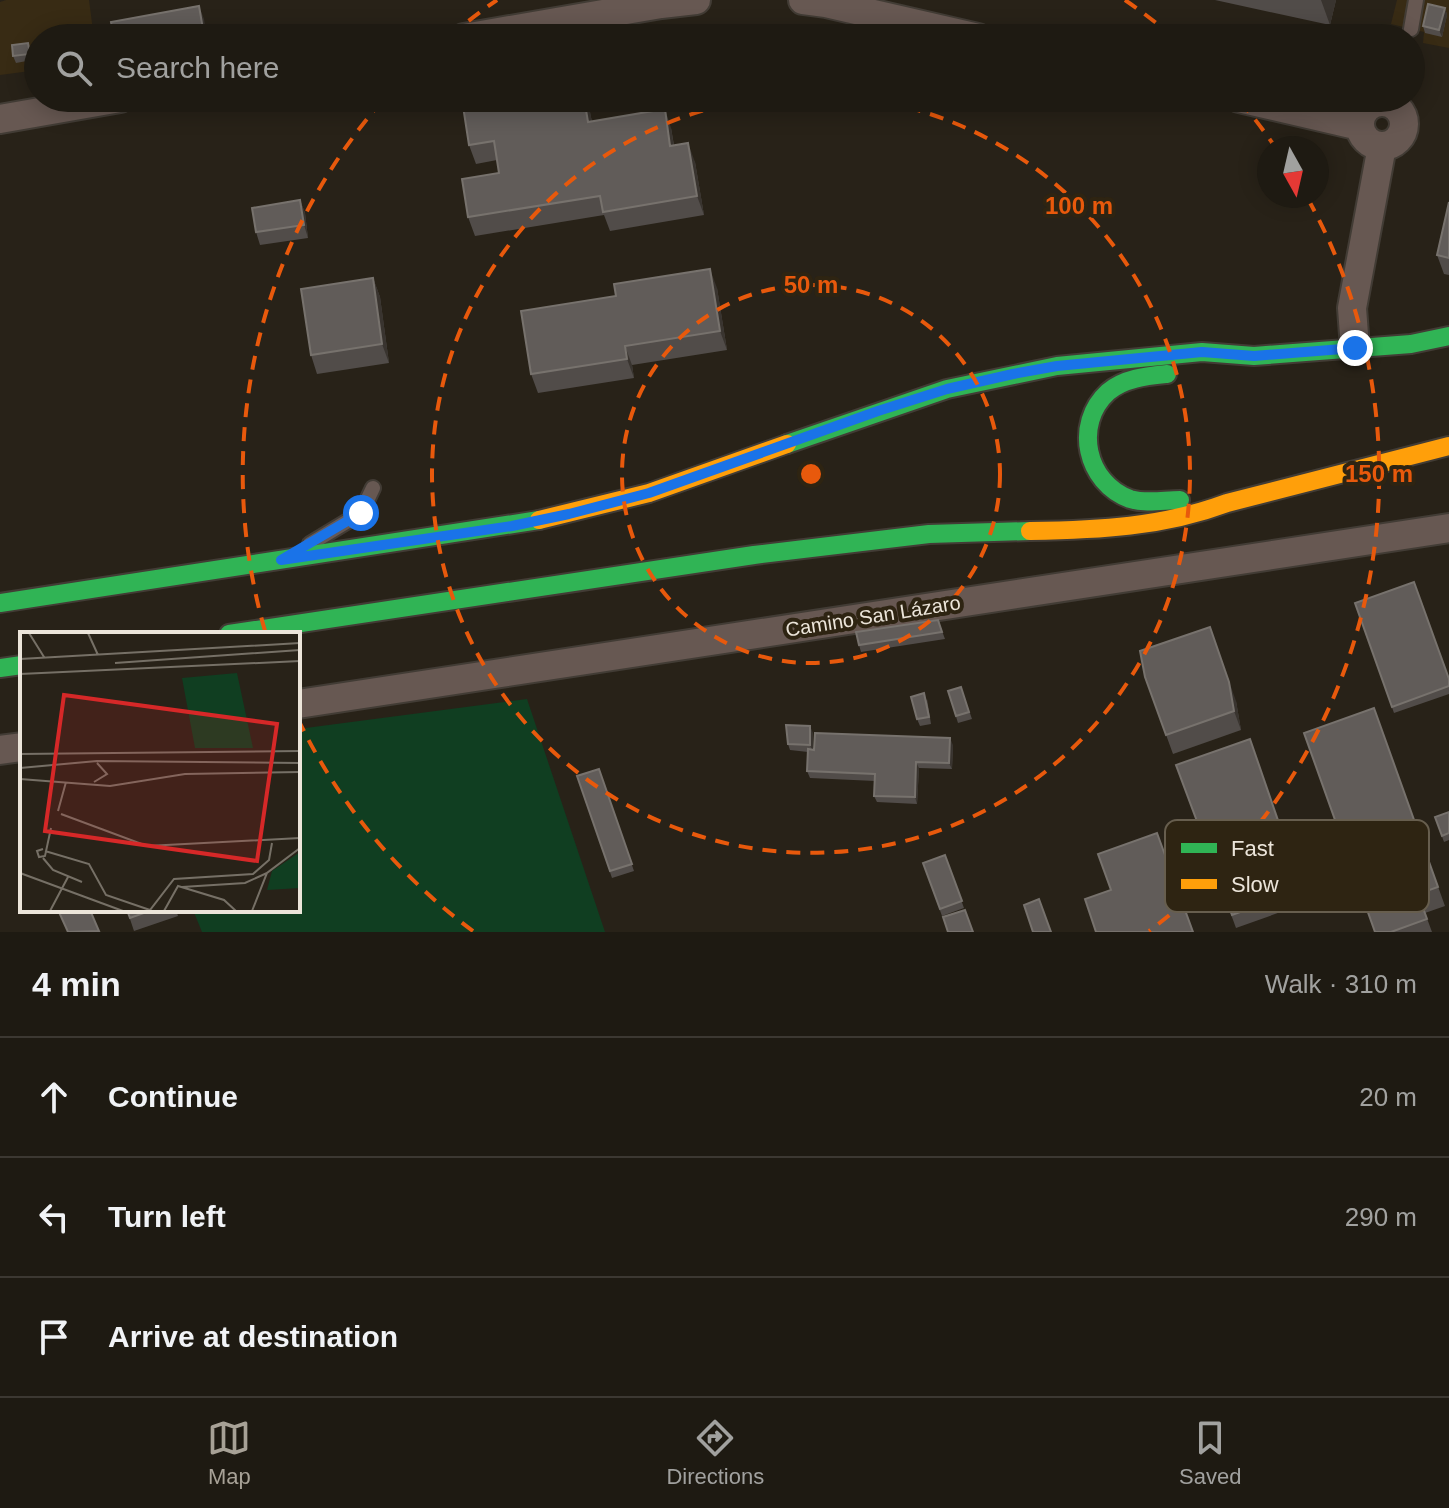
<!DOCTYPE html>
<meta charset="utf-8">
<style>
body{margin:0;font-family:Helvetica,sans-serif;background:#26231b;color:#f1f3f6}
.compass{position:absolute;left:1257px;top:136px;width:72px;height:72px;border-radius:50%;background:#1e1a12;box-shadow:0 4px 20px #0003;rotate:172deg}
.stop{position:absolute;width:24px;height:24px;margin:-18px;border:6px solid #1a73e8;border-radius:50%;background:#fff}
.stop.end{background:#1a73e8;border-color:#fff;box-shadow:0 2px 8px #0008}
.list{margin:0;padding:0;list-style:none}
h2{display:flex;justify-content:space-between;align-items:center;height:104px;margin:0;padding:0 32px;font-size:34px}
h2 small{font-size:26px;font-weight:400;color:#a1a19f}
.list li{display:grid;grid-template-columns:52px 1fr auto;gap:24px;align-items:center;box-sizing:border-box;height:120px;padding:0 32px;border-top:2px solid #3c3832}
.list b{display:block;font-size:30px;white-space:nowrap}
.list em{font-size:26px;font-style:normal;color:#a1a19f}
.icon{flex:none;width:44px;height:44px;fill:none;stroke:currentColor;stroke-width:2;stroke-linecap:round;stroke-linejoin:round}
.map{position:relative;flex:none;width:1449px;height:932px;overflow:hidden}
.search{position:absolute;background:#1e1a12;box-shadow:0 4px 20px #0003;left:24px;right:24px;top:24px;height:88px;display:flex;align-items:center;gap:20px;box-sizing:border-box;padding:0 28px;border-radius:44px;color:#a1a19f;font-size:30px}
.sheet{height:464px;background:#1e1a12}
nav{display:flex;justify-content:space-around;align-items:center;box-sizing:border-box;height:112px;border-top:2px solid #3c3832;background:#1e1a12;font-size:22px;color:#a1a19f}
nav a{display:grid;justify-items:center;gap:4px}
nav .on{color:#a7a196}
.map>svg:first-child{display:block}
.built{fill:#382b14}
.green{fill:#103e21}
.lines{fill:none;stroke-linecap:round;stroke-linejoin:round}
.lane-casing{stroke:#423c35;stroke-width:18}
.street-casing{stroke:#423c35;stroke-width:32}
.fast-casing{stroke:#423c35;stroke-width:22}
.slow-casing{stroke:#423c35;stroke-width:22}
.lane{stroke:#675852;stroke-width:14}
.street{stroke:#675852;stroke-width:28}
.fast{stroke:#30b455;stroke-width:18}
.slow{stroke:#ff9f0a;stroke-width:18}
.wall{fill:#514c49}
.shaded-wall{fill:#39342f}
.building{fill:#615c59;stroke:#77726d;stroke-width:2}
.route{stroke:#1a73e8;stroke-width:10}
.ring{fill:none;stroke:#e8590c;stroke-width:4;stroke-dasharray:14 10}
.labels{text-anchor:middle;stroke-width:8;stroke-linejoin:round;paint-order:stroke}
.street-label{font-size:20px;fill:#ece5da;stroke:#2e2412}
.inset-road{fill:none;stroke:#767066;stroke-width:2}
.view{fill:#d62828;fill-opacity:0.15;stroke:#d62828;stroke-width:4}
.inset-edge{fill:none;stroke:#ece5da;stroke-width:4}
.key{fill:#2e2412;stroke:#675e4e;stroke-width:2}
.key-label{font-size:22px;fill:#ece5da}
.centre{fill:#e8590c;stroke:#2e2412;stroke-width:4}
.ring-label{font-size:24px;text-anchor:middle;font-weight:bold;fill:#e8590c;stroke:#2e2412;stroke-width:8;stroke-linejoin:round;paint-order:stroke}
</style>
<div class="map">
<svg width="1449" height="932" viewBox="0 0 1449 932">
<rect width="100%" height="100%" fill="#282218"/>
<path class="built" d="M6 0H89L94 38H38V70L0 75V2Z
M1397 0H1449V48L1423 43 1424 32 1391 24Z"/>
<path class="green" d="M527 699 605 932H202L193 910H298V729Z"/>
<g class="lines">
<g class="lane-casing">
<path id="lane" d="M1411 29 1416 0
M310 544 361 513 373 488"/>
</g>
<g class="street-casing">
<path id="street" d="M803 0 826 3 978 38
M464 38 661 4 696 0
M1239 98 1360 126
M1360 124a22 22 0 1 1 44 0a22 22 0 1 1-44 0Z
M0 119 120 98
M1355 348 1352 308 1382 146
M298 704 1449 528
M0 750 22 747"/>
</g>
<g class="fast-casing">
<path id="fast" d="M1167 374C1147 376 1124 378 1108 392 1073 424 1086 483 1130 499 1146 504 1164 500 1180 500
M787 444 947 389 1057 366 1202 352 1254 356 1411 344 1449 336
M0 603 539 520
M229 634 754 555 929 534 1030 531
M0 668 22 665"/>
</g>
<g class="slow-casing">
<path id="slow" d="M539 520 649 493 787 444
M1030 531C1098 530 1163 527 1227 503L1449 446"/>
</g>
<use href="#lane" class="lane"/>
<use href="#street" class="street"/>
<use href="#fast" class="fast"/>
<use href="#slow" class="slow"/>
</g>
<path class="wall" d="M1215 0H1336L1330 25Z
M1445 8 1447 15 1442 37 1425 33 1423 26Z
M28 43 32 60 16 63 13 56Z
M512 98H587L592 122 671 128 674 145 695 162 704 215 610 231 604 215 475 236 468 217 499 173 497 160 476 164 469 145Z
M300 200 305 213 308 238 260 245 256 232Z
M1449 202V275L1444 274 1437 255Z
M373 278 380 297 389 363 317 374 311 355Z
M717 288 727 350 632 365 634 378 538 393 531 374Z
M1355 603 1449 679V694L1394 713Z
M938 620 945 639 861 652 859 645Z
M1145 677 1236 701 1241 730 1173 754Z
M961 687 972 719 958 723 948 691Z
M927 699 931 724 920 726 917 719Z
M1374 708 1445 906 1425 913 1432 932H1375Z
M813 733V749L953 745 952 769 919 768 917 804 877 802 874 796 875 781 810 778 807 771 808 752 790 750 788 744Z
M1250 739 1306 903 1236 928 1176 765Z
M599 769 634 871 612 878 577 776Z
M1449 812V840L1444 842 1435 817Z
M945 855 964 908 942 916 923 863Z
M127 910H176L178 916 134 931Z"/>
<path class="shaded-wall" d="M1321 0H1336L1330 25Z
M199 6 204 19 207 38H205L204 35Z
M1445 8 1447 15 1442 37 1439 30Z
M584 98H587L589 105 595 141 588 122Z
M665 109 671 128 677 165 670 146Z
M688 143 695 162 704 215 697 196Z
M300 200 305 213 308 238 304 225Z
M710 269 717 288 727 350 720 331Z
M373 278 380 297 389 363 382 344Z
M625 346 632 365 634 378 627 359Z
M1210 627 1236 701 1241 730 1234 711Z
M810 726 813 733V752L810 745Z
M950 738 953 745 952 769 949 763Z
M916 762 919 768 917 804 915 797Z"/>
<path class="building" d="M1428 4 1445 8 1439 30 1423 26Z
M199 6 204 35 190 38H114L111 22Z
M55 32 56 38H43L42 34Z
M28 43 30 54 13 56 12 45Z
M512 98H584L588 122 665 109 670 146 688 143 697 196 603 212 600 196 468 217 462 179 499 173 494 141 469 145 463 106Z
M300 200 304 225 256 232 252 208Z
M1449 202V258L1437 255Z
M710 269 720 331 625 346 627 359 531 374 521 311 616 296 614 284Z
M373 278 382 344 311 355 301 289Z
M1414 582 1449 679V686L1392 707 1355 603Z
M938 620 942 632 859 645 856 632Z
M1210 627 1229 682 1234 711 1166 735 1145 677 1140 651Z
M961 687 969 712 956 716 948 691Z
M924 693 929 717 917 719 911 697Z
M1374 708 1438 887 1418 894 1427 919 1391 932H1375L1304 733Z
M786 725 810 726V745L788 744Z
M815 733 950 738 949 763 916 762 915 797 874 796 875 774 807 771 808 749 814 750Z
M1250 739 1302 890 1232 915 1176 765Z
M599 769 632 864 610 871 577 776Z
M1449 812V833L1442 836 1435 817Z
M1157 833 1193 932H1096L1085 899 1111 890 1098 854Z
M945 855 962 901 940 909 923 863Z
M1039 899 1051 932H1033L1024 905Z
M58 910H90L99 931 68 932Z
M127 910H152L130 918Z
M965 910 973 932H948L943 917Z"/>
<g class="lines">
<path class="route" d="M361 513 281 560 512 526 569 514 649 493 878 411 947 389 1013 374 1057 366 1202 352 1254 356 1355 348"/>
</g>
<g class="ring">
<circle cx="811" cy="474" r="189"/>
<path d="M860 98A379 379 0 1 1 762 98"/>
<path d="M473 931A568 568 0 0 1 298 719M265 631A568 568 0 0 1 382 101M450 36A568 568 0 0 1 497 0M1125 0A568 568 0 0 1 1172 36M1240 101A568 568 0 0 1 1273 144M1308 199A568 568 0 0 1 1149 931"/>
</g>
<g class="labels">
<g class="street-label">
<text transform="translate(873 616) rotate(-9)" y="7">Camino San Lázaro</text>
</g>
</g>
<g transform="translate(20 632)">
<rect width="280" height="280" fill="#282218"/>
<path d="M217 41 233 116H175L162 46ZM280 220V256L247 258 252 239Z" fill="#103e21"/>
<path class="inset-road" d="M9 1 24 25M68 1 78 23M0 27 280 11M95 31 280 18M0 42 280 29M0 122 280 119M0 136 77 129 280 131M0 147 90 154 165 142 280 140M74 150 87 142 77 131M38 179 46 150M41 182 127 214 280 206M23 217 17 219 19 225 25 224 31 196M25 219 69 232 86 263 130 278 154 247 233 242 249 228 252 211M23 226 33 238 62 250M0 241 103 279M162 255 225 251 247 241M30 279 48 245M144 279 158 254 204 268 216 279M232 279 247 241 280 216"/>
<path class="view" d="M44 63 257 92 237 229 25 199Z"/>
<rect width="280" height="280" class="inset-edge"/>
</g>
<rect x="1165" y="820" width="264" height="92" rx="12" class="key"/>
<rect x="1181" y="843" width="36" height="10" fill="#30b455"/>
<rect x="1181" y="879" width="36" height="10" fill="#ff9f0a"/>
<g class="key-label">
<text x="1231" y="856">Fast</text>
<text x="1231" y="892">Slow</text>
</g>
<circle cx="811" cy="474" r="12" class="centre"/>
<g class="ring-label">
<text x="1079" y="214">100 m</text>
<text x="811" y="293">50 m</text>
<text x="1379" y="482">150 m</text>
</g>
</svg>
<svg class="compass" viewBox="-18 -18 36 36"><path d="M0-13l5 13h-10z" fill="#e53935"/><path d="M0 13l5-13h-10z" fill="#a1a19f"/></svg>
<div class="stop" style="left:361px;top:513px"></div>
<div class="stop end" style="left:1355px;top:348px"></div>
<div class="search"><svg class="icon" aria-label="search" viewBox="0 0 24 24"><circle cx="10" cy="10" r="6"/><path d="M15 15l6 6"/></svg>Search here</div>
</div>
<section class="sheet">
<h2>4 min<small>Walk · 310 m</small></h2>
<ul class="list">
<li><svg class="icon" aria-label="ahead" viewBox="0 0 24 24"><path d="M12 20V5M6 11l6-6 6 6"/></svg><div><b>Continue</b></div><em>20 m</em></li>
<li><svg class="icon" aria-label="left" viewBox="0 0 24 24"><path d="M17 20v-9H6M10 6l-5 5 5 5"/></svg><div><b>Turn left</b></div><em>290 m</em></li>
<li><svg class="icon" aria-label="arrive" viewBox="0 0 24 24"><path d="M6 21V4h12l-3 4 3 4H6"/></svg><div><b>Arrive at destination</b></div></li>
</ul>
</section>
<nav>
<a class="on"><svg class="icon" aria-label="map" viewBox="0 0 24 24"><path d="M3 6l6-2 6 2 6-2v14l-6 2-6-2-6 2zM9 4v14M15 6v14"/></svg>Map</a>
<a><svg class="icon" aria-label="directions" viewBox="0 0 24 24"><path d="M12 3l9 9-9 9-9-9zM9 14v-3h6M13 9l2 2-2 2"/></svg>Directions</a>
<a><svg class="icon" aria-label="saved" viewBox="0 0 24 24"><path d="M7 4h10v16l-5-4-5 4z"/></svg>Saved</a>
</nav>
